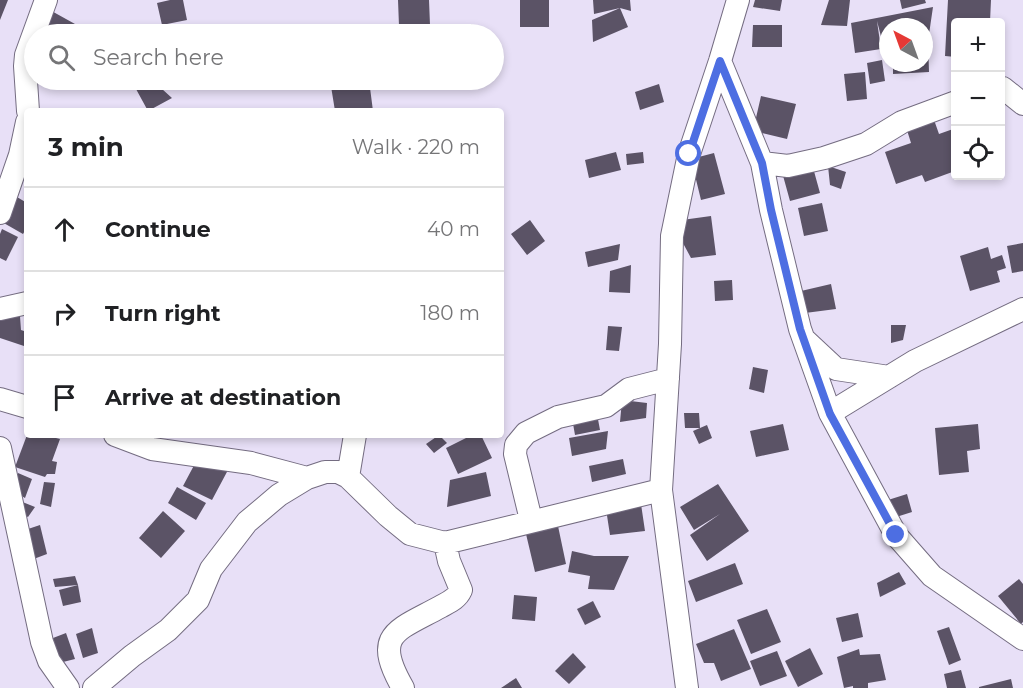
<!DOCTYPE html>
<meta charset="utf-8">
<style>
body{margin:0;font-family:Montserrat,sans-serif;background:#f6f6f6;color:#202124}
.controls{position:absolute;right:18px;top:18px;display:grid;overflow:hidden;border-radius:6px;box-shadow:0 3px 9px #0003}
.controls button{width:54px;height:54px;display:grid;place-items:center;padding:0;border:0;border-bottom:2px solid #e0e0e0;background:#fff;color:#202124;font:30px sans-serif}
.compass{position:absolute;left:879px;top:18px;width:54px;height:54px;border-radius:50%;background:#fff;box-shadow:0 3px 9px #0003;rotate:319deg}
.stop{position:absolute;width:18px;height:18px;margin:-14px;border:4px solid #4d6ee2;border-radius:50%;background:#fff}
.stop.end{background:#4d6ee2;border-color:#fff;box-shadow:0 2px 6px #0008}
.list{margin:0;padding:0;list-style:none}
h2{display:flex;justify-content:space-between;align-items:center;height:78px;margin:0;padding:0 24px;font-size:26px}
h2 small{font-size:20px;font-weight:400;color:#757577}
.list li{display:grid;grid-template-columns:39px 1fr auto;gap:18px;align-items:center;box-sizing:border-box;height:84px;padding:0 24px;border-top:2px solid #e0e0e0}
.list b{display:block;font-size:22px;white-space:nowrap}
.list em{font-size:20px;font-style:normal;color:#757577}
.icon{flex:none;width:33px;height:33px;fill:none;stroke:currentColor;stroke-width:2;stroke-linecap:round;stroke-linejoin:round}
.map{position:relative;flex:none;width:1023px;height:688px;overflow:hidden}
.search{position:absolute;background:#fff;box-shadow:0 3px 9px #0003;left:24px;top:24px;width:480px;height:66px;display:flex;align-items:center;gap:15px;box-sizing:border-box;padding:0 21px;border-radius:33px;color:#757577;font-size:22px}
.panel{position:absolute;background:#fff;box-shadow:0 3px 9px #0003;left:24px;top:108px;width:480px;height:330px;border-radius:6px}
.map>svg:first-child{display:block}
.building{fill:#5b5366}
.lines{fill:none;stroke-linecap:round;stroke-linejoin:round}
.street-casing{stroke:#746c81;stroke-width:24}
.street{stroke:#fff;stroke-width:22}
.route{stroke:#4d6ee2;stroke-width:8}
</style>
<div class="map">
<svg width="1023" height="688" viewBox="0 0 1023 688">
<rect width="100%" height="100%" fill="#e8e0f7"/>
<path class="building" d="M0 0H8L0 20Z
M170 0H183L187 20 162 25 157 3Z
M398 0H429L430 25 399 26Z
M520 0H549V27H520Z
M593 0H630L631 11 620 8 628 27 593 42 592 20 620 8 594 14Z
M755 0H782L780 11 753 7Z
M829 0H850L847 26 821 25Z
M900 0H925L926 3 902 9Z
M948 0H991L990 22H956V57L945 56Z
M933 7 928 41 929 72 893 74V63H924V27H888V47L884 48 877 21 881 49 855 53 851 23Z
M48 9 84 29 76 34H36Z
M472 24 474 34H441V29Z
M753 25H782V47H752Z
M882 60 885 81 870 84 867 63Z
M865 72 867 99 847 101 844 74Z
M152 80 172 98 148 111 136 89Z
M330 80H369L373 111H335Z
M659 84 664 102 640 110 635 92Z
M761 96 796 104 787 139 753 131Z
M933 117 939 134 956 128V157L951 159 955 171 925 182 922 175 896 184 885 152 911 143 906 127Z
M616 152 621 170 589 178 585 160Z
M643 152 644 163 627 165 626 154Z
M714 153 725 194 701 200 691 159Z
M812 164 820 193 790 201 782 172Z
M828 166 846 172 841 189 830 185Z
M17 197 27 203V227L23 234 2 222Z
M822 203 828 231 804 236 798 208Z
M711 216 716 255 691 258 677 232 682 220Z
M530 220 545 241 527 255 511 234Z
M2 229 18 237 6 261 0 258V234Z
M1023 243V271L1012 273 1007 246Z
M620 244 618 260 588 267 585 252Z
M988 247 991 259 1002 255 1006 268 997 271 1000 282 970 291 960 256Z
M631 265 630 293 609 292 610 271Z
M732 280 733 300 715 301 714 281Z
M831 284 836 309 805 313 801 291Z
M0 315 20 316 21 330 27 332V347L0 338Z
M891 325H906L903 340 891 343Z
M608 326 622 327 619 351 606 350Z
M753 367 768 370 764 393 749 389Z
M622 400 647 403 646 418 620 422Z
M684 413H699L700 428 707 425 712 438 699 444 693 431 700 428H685Z
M597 414 600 430 575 435 572 418Z
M783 424 789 450 756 457 750 431Z
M978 424 980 449 967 451 969 472 939 475 935 428Z
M608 431 606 449 572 456 569 438Z
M27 435H44L60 439 52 461 57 462 55 474H47L45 477 15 467Z
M439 435 447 443 434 453 426 444Z
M472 435H481L492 458 458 474 446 448Z
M199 456 228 470 212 500 183 486Z
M623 459 626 474 592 482 589 466Z
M486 472 491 496 447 507 450 480Z
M18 473 32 479 25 498 13 491Z
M44 482 55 483 51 507 40 504Z
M718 484 749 531 707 561 690 535 720 514 694 530 680 507Z
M177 487 206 503 196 520 168 503Z
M907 494 912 512 893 518 888 500Z
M20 501 35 507 28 517 17 511Z
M641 504 645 531 610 535 606 509Z
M163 511 185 531 161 558 139 538Z
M40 525 47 554 31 560 22 531Z
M558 526 566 564 535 572 526 534Z
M572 551 594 556H629L614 590 588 589 590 576 568 572Z
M735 563 743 584 696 602 688 581Z
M899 572 906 584 880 597 877 583Z
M75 576 78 585 55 587 53 579Z
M1019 579 1023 584V622L1021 624 998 596Z
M78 585 81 602 63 606 59 590Z
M514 595 537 597 535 621 512 619Z
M593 601 601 617 585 625 577 609Z
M767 609 781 642 751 654 737 620Z
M858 613 863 637 842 642 836 618Z
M949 627 961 660 949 665 937 631Z
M92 628 98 653 83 658 76 634Z
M734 629 751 669 721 681 714 663H704L696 644Z
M66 633 75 659 59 663 53 638Z
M810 648 823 674 798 687 785 661Z
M859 649 860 655 880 654 886 680 868 683V688H853V686L844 688 837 657Z
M777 651 787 676 760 686 750 661Z
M573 653 586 667 569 684 555 671Z
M961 670 966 688H947L944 674Z
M516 678 522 688H501Z
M1011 679 1013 688H979V687Z"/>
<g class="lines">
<g class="street-casing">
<path id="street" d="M720 61 762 163 771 210 800 329 830 413 896 535 932 576 1023 639
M1000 89 1003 88 1023 104
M28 111 25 66 26 55 46 0
M762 163 788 166 824 158 866 144 902 122 956 102
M0 213 20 155 27 122
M0 309 27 303
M806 341 836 369 889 377
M0 399 27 407
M830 413 915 361 1023 309
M115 435 152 449 251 463 307 478
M0 448 42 642 49 661 68 688
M348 477 355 435
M531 520 515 454 516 445 526 433 558 417 606 406 629 389 668 379
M94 688 132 656 168 630 198 600 211 569 247 522 279 495 307 478 325 472H338L348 477 388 516 410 534 445 543 661 490
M403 688C372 634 396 631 440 607 449 602 457 599 461 590L449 561 445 543
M687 688 661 490 670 344 672 236 689 154 720 61 738 0"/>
</g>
<use href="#street" class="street"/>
</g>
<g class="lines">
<path class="route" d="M689 154 720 61 762 163 771 210 800 329 830 414 896 535"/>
</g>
</svg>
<div class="controls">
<button>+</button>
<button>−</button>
<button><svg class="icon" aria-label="locate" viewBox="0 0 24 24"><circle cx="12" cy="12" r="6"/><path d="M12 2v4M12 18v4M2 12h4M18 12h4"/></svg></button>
</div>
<svg class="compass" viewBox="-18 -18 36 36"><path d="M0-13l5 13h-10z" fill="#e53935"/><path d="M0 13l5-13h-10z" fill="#757577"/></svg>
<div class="stop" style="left:689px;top:154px"></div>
<div class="stop end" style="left:896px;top:535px"></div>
<div class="search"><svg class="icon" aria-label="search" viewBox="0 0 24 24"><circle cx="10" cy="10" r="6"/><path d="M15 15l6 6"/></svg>Search here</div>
<section class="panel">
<h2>3 min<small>Walk · 220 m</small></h2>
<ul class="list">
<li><svg class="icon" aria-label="ahead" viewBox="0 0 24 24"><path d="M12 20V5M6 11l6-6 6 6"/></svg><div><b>Continue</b></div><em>40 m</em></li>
<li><svg class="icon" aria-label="right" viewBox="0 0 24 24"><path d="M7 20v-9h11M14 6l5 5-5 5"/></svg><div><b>Turn right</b></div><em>180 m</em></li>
<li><svg class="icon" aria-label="arrive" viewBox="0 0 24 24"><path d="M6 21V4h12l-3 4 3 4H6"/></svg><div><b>Arrive at destination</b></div></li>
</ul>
</section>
</div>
